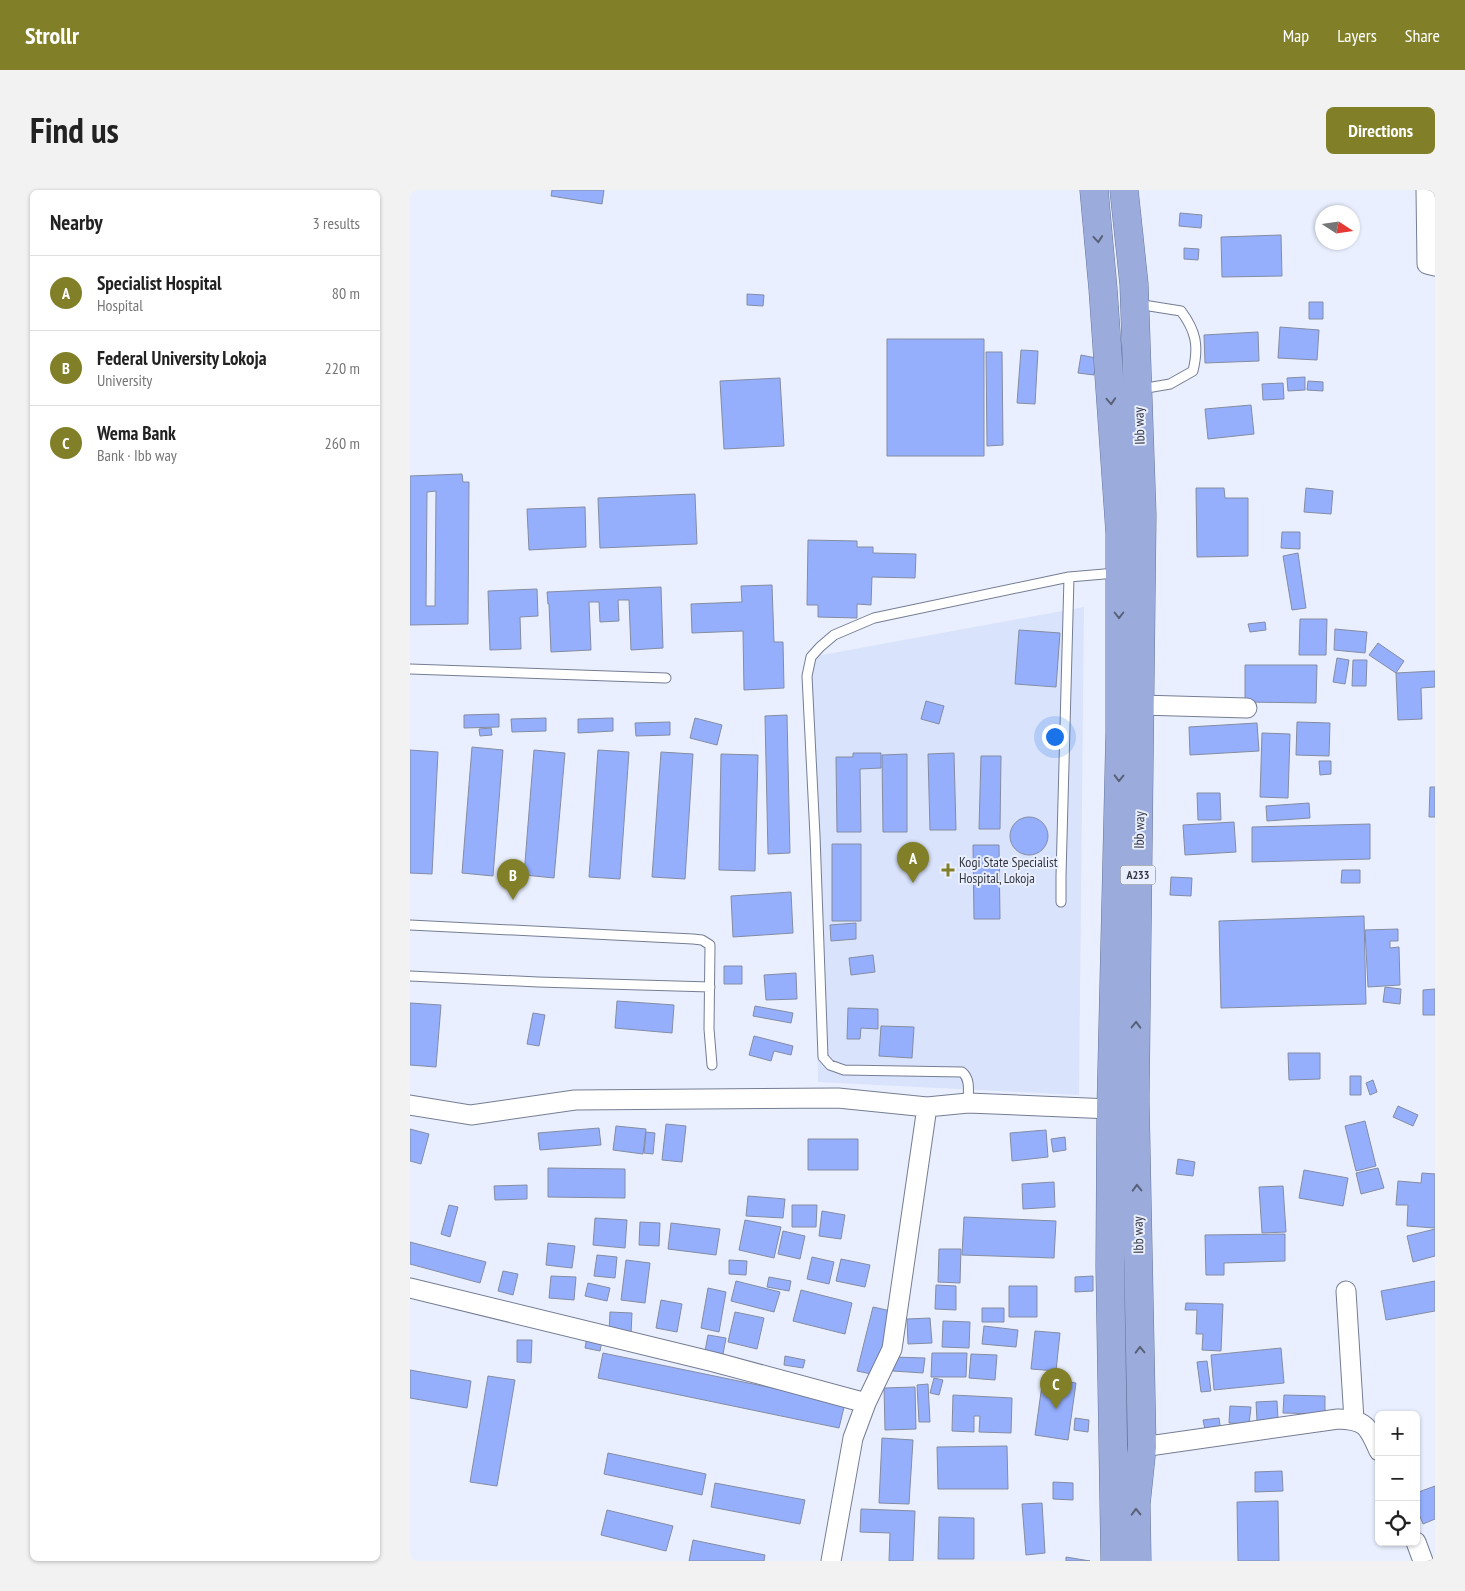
<!DOCTYPE html>
<meta charset="utf-8">
<style>
body{margin:0;font-family:"PT Sans Narrow",sans-serif;background:#f2f2f2;color:#222}
.controls{position:absolute;right:15px;bottom:15px;display:grid;overflow:hidden;border-radius:8px;box-shadow:0 1px 4px #0004}
.controls button{width:45px;height:45px;display:grid;place-items:center;padding:0;border:0;border-bottom:1px solid #e0e0e0;background:#fff;color:#222;font:25px sans-serif}
.compass{position:absolute;left:905px;top:15px;width:45px;height:45px;border-radius:50%;background:#fff;box-shadow:0 1px 4px #0004;rotate:102deg}
.you{position:absolute;left:644px;top:546px;width:18px;height:18px;margin:-12px;border:4px solid #fff;border-radius:50%;background:#1a73e8;box-shadow:0 0 0 8px #1a73e833}
.badge{display:grid;place-items:center;width:32px;height:32px;border-radius:50%;background:#818028;color:#fff;font-size:16px;font-weight:700}
.pin{position:absolute;translate:-50% -41px;filter:drop-shadow(0 1px 2px #0008)}
.pin::after{content:'';position:absolute;top:26px;width:18px;height:15px;background:inherit;clip-path:polygon(0 0,100% 0,50% 100%)}
.list{margin:0;padding:0;list-style:none}
h2{display:flex;justify-content:space-between;align-items:center;height:65px;margin:0;padding:0 20px;font-size:21px}
h2 small{font-size:16px;font-weight:400;color:#767676}
.list li{display:grid;grid-template-columns:32px 1fr auto;gap:15px;align-items:center;box-sizing:border-box;height:75px;padding:0 20px;border-top:1px solid #e0e0e0}
.list b{display:block;font-size:19px;white-space:nowrap}
.list p{margin:0;font-size:16px;white-space:nowrap;color:#767676}
.list em{font-size:16px;font-style:normal;color:#767676}
.icon{flex:none;width:28px;height:28px;fill:none;stroke:currentColor;stroke-width:2;stroke-linecap:round;stroke-linejoin:round}
.map{position:relative;flex:none;width:1025px;height:1371px;overflow:hidden;border-radius:8px}
header{display:flex;align-items:center;gap:30px;box-sizing:border-box;height:70px;padding:0 25px;background:#818028;color:#fff}
header strong{font-size:24px}
nav{display:flex;gap:28px;margin-inline-start:auto;font-size:18px}
.intro{display:flex;align-items:center;justify-content:space-between;box-sizing:border-box;height:120px;padding:0 30px}
h1{margin:0;font-size:35px}
.button{padding:12px 22px;border-radius:8px;background:#818028;color:#fff;font-size:18px;font-weight:700}
main{display:flex;gap:30px;padding:0 30px}
aside{flex:1;background:#fff;border-radius:8px;box-shadow:0 1px 4px #0004}
.map>svg:first-child{display:block}
.built{fill:#dae3fc}
.building{fill:#95affd;stroke:#848ca3;fill-rule:evenodd}
.lines{fill:none;stroke-linecap:round;stroke-linejoin:round}
.service-casing{stroke:#757d93;stroke-width:11}
.minor-casing{stroke:#757d93;stroke-width:21}
.trunk-casing{stroke:#6776a1;stroke-width:29}
.service{stroke:#fff;stroke-width:9}
.minor{stroke:#fff;stroke-width:19}
.trunk{stroke:#9bacdc;stroke-width:28}
.oneway{stroke:#596178}
.poi-dot{fill:#818028;stroke:#e9effe;stroke-width:2}
.labels{text-anchor:middle;stroke-width:4;stroke-linejoin:round;paint-order:stroke}
.shield{fill:#e9effe;stroke:#6b6f7a;stroke-width:1}
.shield-label{font-size:12px;font-weight:bold;fill:#353842}
.street-label{font-size:14px;fill:#353842;stroke:#e9effe}
.poi-label{font-size:14px;fill:#353842;stroke:#e9effe;text-anchor:start}
</style>
<header>
<strong>Strollr</strong>
<nav><a>Map</a><a>Layers</a><a>Share</a></nav>
</header>
<div class="intro"><h1>Find us</h1><a class="button">Directions</a></div>
<main>
<aside>
<h2>Nearby<small>3 results</small></h2>
<ul class="list">
<li><span class="badge">A</span><div><b>Specialist Hospital</b><p>Hospital</p></div><em>80 m</em></li>
<li><span class="badge">B</span><div><b>Federal University Lokoja</b><p>University</p></div><em>220 m</em></li>
<li><span class="badge">C</span><div><b>Wema Bank</b><p>Bank · Ibb way</p></div><em>260 m</em></li>
</ul>
</aside>
<div class="map">
<svg width="1025" height="1371" viewBox="0 0 1025 1371">
<rect width="100%" height="100%" fill="#e9effe"/>
<path class="built" d="M674 417 669 905 408 892 401 467Z"/>
<path class="building" d="M142 0H194L192 14 141 6Z
M770 23 792 25 791 38 769 36Z
M871 45 872 86 812 87 811 47Z
M774 58 789 59 788 70 774 69Z
M337 104 354 105 353 116 337 115Z
M899 112H913V129H899Z
M870 137 909 140 907 170 868 168Z
M848 142 849 171 795 173 794 145Z
M477 149H574V266H477Z
M611 160 628 161 625 214 607 213Z
M576 162H592L593 255 577 256Z
M671 165 686 168 684 185 668 183Z
M895 187V200L878 201 877 188Z
M370 188 374 256 314 259 310 191Z
M898 191 913 192V201L897 200Z
M873 193 874 209 853 210 852 194Z
M841 215 844 244 798 249 795 219Z
M52 284 53 292H59L58 434 0 435V286ZM26 301 25 416H16L17 302Z
M786 298H814L815 308H838V366L787 367Z
M896 298 923 301 921 324 894 322Z
M285 304 287 354 190 358 188 308Z
M175 317 176 357 119 360 117 319Z
M872 342H890V359L871 358Z
M398 350 447 351V357H463V363L506 364 505 388 462 387 461 415 447 414V428L408 427V415H397Z
M888 363 896 418 882 420 873 366Z
M362 395 364 452H373L374 498 334 500 333 441 282 443 281 414 332 412 331 396Z
M251 397 253 458 221 460 219 410H208L209 431 190 432 189 412H179L181 460 141 462 139 414H138L137 402Z
M127 399 128 426 110 427 111 459 80 460 78 401Z
M890 429H917L916 465H889Z
M855 432 856 440 840 442 838 434Z
M925 439 957 442 955 463 924 460Z
M609 440 650 443 646 497 605 494Z
M968 453 994 471 986 483 959 465Z
M927 468 939 470 935 494 923 492Z
M943 470H957L956 496H942Z
M835 475H907L906 513 835 512Z
M1025 481V497L1011 498 1012 529 988 530 986 483Z
M516 511 534 516 529 534 511 529Z
M89 524V537L54 538V525Z
M377 525 380 663 358 664 355 526Z
M136 528V541L102 542 101 529Z
M203 528V541L168 543V529Z
M285 528 312 535 307 555 280 548Z
M260 532V545L226 546 225 533Z
M887 532 920 533 919 566 886 565Z
M847 533 849 561 780 565 779 537Z
M81 538 82 545 70 546 69 539Z
M852 543 880 544 878 608 850 607Z
M62 557 93 560 83 686 52 683Z
M0 560 28 562 22 684 0 683Z
M124 560 155 563 144 688 114 685Z
M188 560 219 562 210 689 179 687Z
M251 562 283 564 275 689 242 687Z
M443 563H471V578L450 579 451 642H427L426 567H443Z
M544 563 546 640H520L518 564Z
M311 564 348 565 345 681 309 680Z
M497 564V642H473L472 565Z
M571 566H591L590 639H569Z
M909 571H921V584L910 585Z
M1020 597H1025V627H1019Z
M787 603H810L811 630H788Z
M899 613 900 628 857 631 856 616Z
M600 646a19 19 0 1 1 38 0a19 19 0 1 1-38 0Z
M824 632 826 662 775 665 773 635Z
M960 634V669L842 672V637Z
M422 654H451V731H422Z
M563 655H589L590 729H564Z
M932 680H950V693H931Z
M761 687 782 688 781 706 760 705Z
M381 702 383 743 323 747 321 706Z
M954 726 956 814 811 818 809 731Z
M446 733V749L421 751 420 735Z
M988 739V751H980V758L989 757 990 795 958 797 955 740Z
M463 765 465 782 441 785 439 768Z
M314 776H332V794H314Z
M386 783 387 809 356 810 354 785Z
M975 797 991 799 990 814 973 812Z
M1025 799V825H1013V800Z
M207 811 264 815 262 843 205 838Z
M0 813 31 815 26 877 0 875Z
M345 816 383 823 381 833 343 826Z
M438 818 468 819V839L451 838 450 849H437Z
M123 823 135 825 129 856 117 854Z
M471 836 504 837 502 868 469 866Z
M344 846 383 856 381 865 364 861 361 871 339 865Z
M878 863H910V889L879 890Z
M940 886H951V905H940Z
M963 890 967 902 960 905 956 893Z
M988 916 1008 925 1003 936 983 927Z
M955 931 966 976 946 981 935 936Z
M256 934 276 936 272 972 252 970Z
M206 936 236 939 233 964 203 960Z
M189 938 191 955 130 960 128 943Z
M0 939 19 944 11 974 0 971Z
M636 940 638 967 602 971 600 943Z
M236 942 245 943 243 964 234 963Z
M655 947 656 960 643 962 641 949Z
M398 949H448V980H398Z
M768 969 785 972 783 986 766 984Z
M138 978 215 979V1008L138 1007Z
M968 978 974 998 951 1004 946 983Z
M894 980 938 988 933 1016 889 1008Z
M1012 983 1025 984V1038L997 1036 998 1015H986L988 991 1011 993Z
M644 992 645 1017 613 1019 612 994Z
M117 995V1009L85 1010 84 996Z
M873 996 876 1042 852 1043 849 997Z
M338 1006 375 1009 373 1028 336 1026Z
M39 1015 48 1017 40 1047 31 1044Z
M382 1015H407L406 1037H382Z
M412 1021 435 1025 431 1049 409 1046Z
M554 1027 646 1031 644 1068 552 1065Z
M185 1028 217 1030 215 1058 183 1055Z
M335 1030 371 1037 364 1068 329 1060Z
M230 1032 250 1033 249 1056 229 1055Z
M261 1033 310 1039 306 1065 258 1059Z
M1025 1039V1066L1003 1072 997 1046Z
M373 1041 395 1046 390 1069 368 1064Z
M875 1044V1071L814 1073V1085H796L795 1045Z
M0 1052 76 1072 70 1093 0 1074Z
M138 1053 165 1056 162 1078 136 1075Z
M529 1059H551L550 1093 528 1092Z
M187 1065 207 1067 205 1088 184 1086Z
M402 1067 424 1072 419 1094 397 1089Z
M431 1069 460 1075 455 1097 426 1091Z
M216 1070 240 1073 235 1113 211 1110Z
M319 1070 337 1071 336 1085 319 1084Z
M93 1081 108 1084 103 1105 88 1101Z
M141 1086 166 1087 164 1110 139 1108Z
M683 1086V1101L665 1102V1087Z
M359 1087 381 1091 379 1101 357 1097Z
M326 1091 370 1102 364 1122 321 1111Z
M1025 1091V1121L976 1130 971 1101Z
M178 1093 200 1098 197 1111 175 1106Z
M526 1095 546 1096V1120L525 1119Z
M599 1096H627V1127H599Z
M298 1098 316 1102 309 1142 291 1138Z
M391 1100 442 1113 435 1144 383 1131Z
M251 1110 272 1114 267 1142 246 1138Z
M776 1113 813 1114 811 1161 792 1160 793 1144H786L787 1120H775Z
M463 1117 481 1121 466 1185 447 1181Z
M572 1118H594V1132H572Z
M200 1122 222 1123 221 1144 199 1143Z
M325 1122 354 1128 347 1159 318 1152Z
M520 1128 522 1153 498 1154 497 1129Z
M533 1131 560 1132 559 1158 532 1157Z
M574 1136 608 1140 606 1157 572 1154Z
M625 1141 650 1143 646 1181 621 1179Z
M298 1145 316 1148 313 1164 295 1161Z
M177 1147 192 1150 190 1161 175 1158Z
M107 1150H122L121 1173 107 1172Z
M871 1158 874 1193 804 1200 801 1165Z
M193 1163 435 1213 429 1238 188 1188Z
M522 1163H557L556 1187H521Z
M561 1164 587 1165 585 1190 559 1188Z
M375 1166 395 1170 393 1178 374 1175Z
M483 1167 515 1168 513 1183 483 1181Z
M797 1171 801 1201 791 1202 787 1172Z
M0 1180 61 1191 57 1218 0 1208Z
M78 1186 105 1190 87 1296 60 1292Z
M524 1188 533 1190 529 1205 520 1203Z
M633 1188 666 1193 658 1250 625 1245Z
M518 1194 520 1232H509L507 1195Z
M505 1197 506 1239 475 1240 474 1198Z
M543 1205 602 1208 601 1243 569 1242 570 1226H564V1242L542 1241Z
M874 1205 915 1206V1224L873 1223Z
M867 1211 868 1230 847 1231 846 1212Z
M820 1216 841 1217 839 1234 819 1233Z
M665 1228 679 1230 678 1242 664 1240Z
M809 1228 811 1242 796 1244 793 1230Z
M472 1248 503 1250 499 1314 469 1313Z
M597 1256 598 1299H528L527 1257Z
M198 1263 296 1284 292 1305 194 1284Z
M872 1281 873 1301 845 1302V1282Z
M643 1292 663 1293V1310L643 1309Z
M305 1293 395 1310 390 1334 301 1317Z
M1025 1296V1329L1013 1334 1006 1317V1303Z
M868 1311 869 1371H828L827 1312Z
M632 1313 635 1363 616 1365 612 1314Z
M451 1319 505 1321 503 1371H479L480 1343 450 1342Z
M197 1320 263 1336 256 1361 191 1345Z
M529 1327 564 1328V1369H528Z
M283 1350 355 1365 354 1371H279Z
M656 1367 680 1371H656Z"/>
<g class="lines">
<g class="service-casing">
<path id="service" d="M727 114 771 121C786 141 789 156 783 181L760 194 731 199
M0 479 256 488
M651 712V686L659 387
M0 735 283 749 292 750 300 755 299 839 302 875
M0 786 128 792 300 797
M558 913C558 902 561 889 552 882L434 880 420 875 413 867 405 646 397 486 401 467 410 457 424 445 464 428 659 387 706 383"/>
</g>
<g class="minor-casing">
<path id="minor" d="M1016 0 1017 74 1025 76
M730 515 837 518
M0 915 61 925 165 910 428 908 517 917 558 913 701 919
M0 1098 304 1172 456 1213 443 1248 421 1371
M936 1101 944 1230
M456 1213 482 1159 517 917
M732 1257 928 1229C956 1230 958 1236 969 1261
M1006 1352 1013 1371"/>
</g>
<g class="trunk-casing">
<path id="trunk" d="M684 0 693 99 710 343V542L701 919 700 1077 705 1371
M714 0 724 94 732 325 725 910 732 1257 726 1314 727 1371"/>
</g>
<use href="#service" class="service"/>
<use href="#minor" class="minor"/>
<use href="#trunk" class="trunk"/>
</g>
<defs><path id="oneway-chevron" d="M-2-3.5L2.5 0L-2 3.5" fill="none" stroke-width="1.6" stroke-linecap="round" stroke-linejoin="round" transform="scale(1.25)"/></defs>
<g class="oneway">
<use href="#oneway-chevron" transform="translate(688 49) rotate(85)"/>
<use href="#oneway-chevron" transform="translate(701 211) rotate(86)"/>
<use href="#oneway-chevron" transform="translate(709 425) rotate(90)"/>
<use href="#oneway-chevron" transform="translate(709 588) rotate(91)"/>
<use href="#oneway-chevron" transform="translate(726 835) rotate(-89)"/>
<use href="#oneway-chevron" transform="translate(727 998) rotate(-91)"/>
<use href="#oneway-chevron" transform="translate(730 1160) rotate(-91)"/>
<use href="#oneway-chevron" transform="translate(726 1322) rotate(-91)"/>
</g>
<path class="poi-dot" d="M535.5 672.5h5v5h5v5h-5v5h-5v-5h-5v-5h5z"/>
<g class="labels">
<rect class="shield" x="710.5" y="675.5" width="35" height="19" rx="4"/>
<g class="shield-label">
<text x="728" y="689">A233</text>
</g>
<g class="street-label">
<text transform="translate(729 236) rotate(-92)" y="5">Ibb way</text>
<text transform="translate(729 640) rotate(-89)" y="5">Ibb way</text>
<text transform="translate(728 1045) rotate(-91)" y="5">Ibb way</text>
</g>
<g class="poi-label">
<text x="549" y="677">Kogi State Specialist<tspan x="549" dy="16">Hospital, Lokoja</tspan></text>
</g>
</g>
</svg>
<div class="controls">
<button>+</button>
<button>−</button>
<button><svg class="icon" aria-label="locate" viewBox="0 0 24 24"><circle cx="12" cy="12" r="6"/><path d="M12 2v4M12 18v4M2 12h4M18 12h4"/></svg></button>
</div>
<svg class="compass" viewBox="-18 -18 36 36"><path d="M0-13l5 13h-10z" fill="#e53935"/><path d="M0 13l5-13h-10z" fill="#767676"/></svg>
<div class="you"></div>
<div class="pin badge" style="left:503px;top:693px">A</div>
<div class="pin badge" style="left:103px;top:710px">B</div>
<div class="pin badge" style="left:646px;top:1219px">C</div>
</div>
</main>
